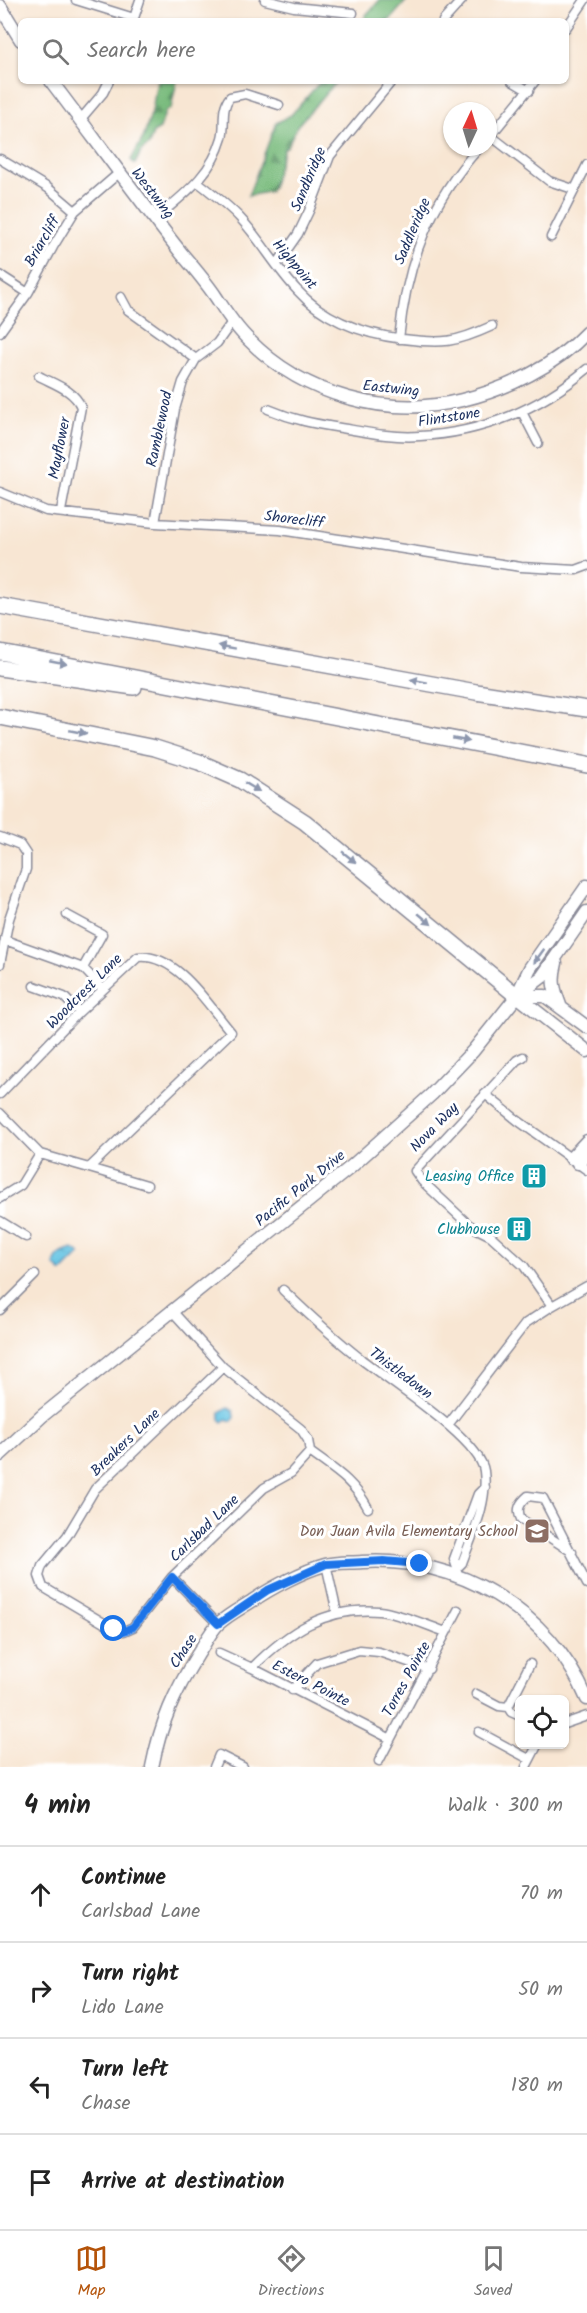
<!DOCTYPE html>
<meta charset="utf-8">
<style>
body{margin:0;font-family:Kalam,sans-serif;background:#f6f6f6;color:#222}
.controls{position:absolute;right:18px;bottom:18px;display:grid;overflow:hidden;border-radius:9px;box-shadow:0 2px 4px #0004}
.controls button{width:54px;height:54px;display:grid;place-items:center;padding:0;border:0;border-bottom:2px solid #e0e0e0;background:#fff;color:#222;font:30px sans-serif}
.compass{position:absolute;left:443px;top:102px;width:54px;height:54px;border-radius:50%;background:#fff;box-shadow:0 2px 4px #0004;rotate:4deg}
.stop{position:absolute;width:18px;height:18px;margin:-14px;border:4px solid #1a73e8;border-radius:50%;background:#fff}
.stop.end{background:#1a73e8;border-color:#fff;box-shadow:0 2px 6px #0008}
.list{margin:0;padding:0;list-style:none}
h2{display:flex;justify-content:space-between;align-items:center;height:78px;margin:0;padding:0 24px;font-size:26px}
h2 small{font-size:20px;font-weight:400;color:#767676}
.list li{display:grid;grid-template-columns:39px 1fr auto;gap:18px;align-items:center;box-sizing:border-box;height:96px;padding:0 24px;border-top:2px solid #e0e0e0}
.list b{display:block;font-size:22px;white-space:nowrap}
.list p{margin:0;font-size:20px;white-space:nowrap;color:#767676}
.list em{font-size:20px;font-style:normal;color:#767676}
.icon{flex:none;width:33px;height:33px;fill:none;stroke:currentColor;stroke-width:2;stroke-linecap:round;stroke-linejoin:round}
.map{position:relative;flex:none;width:587px;height:1767px;overflow:hidden}
.search{position:absolute;background:#fff;box-shadow:0 2px 4px #0004;left:18px;right:18px;top:18px;height:66px;display:flex;align-items:center;gap:15px;box-sizing:border-box;padding:0 21px;border-radius:9px;color:#767676;font-size:22px}
.sheet{height:462px;background:#fff}
nav{display:flex;justify-content:space-around;align-items:center;box-sizing:border-box;height:84px;border-top:2px solid #e0e0e0;background:#fff;font-size:16px;color:#767676}
nav a{display:grid;justify-items:center;gap:3px}
nav .on{color:#b45309}
.map>svg:first-child{display:block}
.forest{fill:url(#forest-firs);stroke:#4a756e;stroke-width:1.5}
.water{fill:url(#water-ripples);stroke:#407aa1;stroke-width:1.5}
.lines{fill:none;stroke-linecap:round;stroke-linejoin:round}
.street-casing{stroke:#8a8a98;stroke-width:11}
.secondary-casing{stroke:#8a8a98;stroke-width:15}
.highway-casing{stroke:#8a8a98;stroke-width:18}
.street{stroke:#fff;stroke-width:8}
.secondary{stroke:#fff;stroke-width:12}
.highway{stroke:#fff;stroke-width:15}
.oneway{fill:#8d97ae}
.route{stroke:#1a73e8;stroke-width:8}
.labels{text-anchor:middle;stroke-width:6;stroke-linejoin:round;paint-order:stroke}
.street-label{font-size:15px;fill:#1b2f5e;stroke:#fff}
.culture-label{font-size:15px;fill:#0d838f;stroke:#fff;text-anchor:end}
.education-label{font-size:15px;fill:#785e54;stroke:#fff;text-anchor:end}
</style>
<div class="map">
<svg width="587" height="1767" viewBox="0 0 587 1767">
<defs>
<pattern id="forest-firs" width="22" height="20" patternUnits="userSpaceOnUse" patternTransform="scale(1.5)"><rect width="22" height="20" fill="#79bb7d"/><path d="M5 1l3.5 6h-7zM16 11l3.5 6h-7z" fill="#62986a"/></pattern>
<pattern id="water-ripples" width="26" height="14" patternUnits="userSpaceOnUse" patternTransform="scale(1.5)"><rect width="26" height="14" fill="#66c5e4"/><path d="M2 4q2-2 4 0t4 0M15 11q2-2 4 0t4 0" fill="none" stroke="#53a0bc"/></pattern>
</defs>
<rect width="100%" height="100%" fill="#fff"/>
<filter id="ink" filterUnits="userSpaceOnUse"><feTurbulence type="fractalNoise" baseFrequency=".0167" numOctaves="2"/><feDisplacementMap in="SourceGraphic" scale="12" xChannelSelector="R" yChannelSelector="G"/><feConvolveMatrix kernelMatrix="1 2 1 2 8 2 1 2 1" color-interpolation-filters="sRGB"/></filter>
<filter id="wash" filterUnits="userSpaceOnUse"><feTurbulence type="fractalNoise" baseFrequency=".008" numOctaves="4" result="noise"/><feDisplacementMap in="SourceGraphic" scale="24" xChannelSelector="R" yChannelSelector="G"/><feGaussianBlur stdDeviation="1.35" result="paint"/><feColorMatrix in="noise" values="0 0 0 0 0 0 0 0 0 0 0 0 0 0 0 0 0 1.4 0 .05"/><feComposite in="paint" operator="in"/></filter>
<g filter="url(#wash)">
<rect width="100%" height="100%" fill="#f8e6d3"/>
<path class="forest" d="M380 0H407L389 21H364L366 15Z
M157 81H177L171 108 165 112 160 129 153 133 149 145 142 150 135 164 131 160 144 136 152 111Z
M321 81H337L297 126 287 147 284 148 271 191 248 196 276 123 291 115Z"/>
<path class="water" d="M73 1249 80 1254 62 1272 54 1265C56 1254 64 1252 73 1249Z
M227 1408 233 1411 234 1417 232 1421 226 1419 223 1422 220 1419V1413Z"/>
</g>
<g filter="url(#ink)">
<g class="lines">
<g class="street-casing">
<path id="street" d="M76 0 134 18
M265 0 294 7 353 13
M133 21 140 0
M443 21 462 0
M566 28 585 0
M512 81 529 91
M80 120 103 93 109 81
M491 136 549 181 573 189
M488 139 535 81
M0 159 48 188 75 211
M198 182C212 193 228 205 240 218 261 240 276 268 297 290 325 321 363 334 403 339 442 344 455 343 492 326
M155 219C183 195 211 176 222 138 226 125 220 109 230 97L245 94 279 105
M551 237 587 165
M277 264 298 234 309 211 330 156 392 81
M0 275 28 293
M121 297 128 310 196 359
M0 332 28 293 53 247 75 211 119 173
M399 339C406 265 429 202 480 147
M39 376C54 384 74 390 81 407L61 511
M268 409C296 421 317 424 347 429 370 433 396 438 420 436 482 433 540 409 587 369
M522 412 538 443
M0 492 46 511 155 523 280 530 521 567 576 570 587 566
M155 523 175 409 183 382 196 359 217 343 232 322
M0 837 20 845 26 854V869L9 919 0 964
M67 915 102 934 83 968
M5 940 83 968 103 989
M34 986 64 997 79 1012
M523 1057 517 1060 415 1171 422 1181 469 1225 491 1236 524 1266 552 1306 587 1286
M0 1094 79 1012 138 957C177 953 208 1005 231 1032L89 1168 40 1154 0 1113
M485 1094 517 1120 587 1170
M89 1168 147 1185
M0 1198 21 1185 40 1154
M0 1221 26 1237
M283 1290C308 1314 334 1338 361 1359 388 1381 480 1439 484 1471 488 1503 473 1533 462 1563L457 1568 456 1575
M0 1310 35 1275
M173 1312 223 1367 301 1429 308 1440 310 1452C334 1470 353 1480 368 1508
M223 1367 95 1489 67 1536 42 1566 39 1576 43 1587 114 1629 124 1631 133 1627 172 1577 264 1488 291 1473 310 1452
M448 1425 526 1323 552 1306
M572 1552 521 1519C516 1509 520 1503 528 1496L543 1498 587 1584
M326 1564 337 1613
M457 1568 454 1559 478 1494 485 1487
M172 1577 218 1624
M219 1653 252 1668 389 1738
M252 1668C289 1631 325 1607 379 1611 399 1613 426 1625 446 1632
M292 1690 317 1663 359 1650 379 1652 429 1669
M476 1694 499 1706 508 1707
M520 1716 511 1712 508 1707 530 1664
M564 1724 587 1716
M479 1732 529 1759
M379 1761 458 1610
M214 1767 219 1755 243 1767
M526 1767 538 1744"/>
</g>
<g class="secondary-casing">
<path id="secondary" d="M0 6 21 40
M51 81C95 139 137 197 182 254 194 268 206 282 216 297 226 312 235 327 249 340 303 395 387 419 462 400 507 389 554 367 587 332
M556 963C551 982 554 989 561 1008
M518 993 530 968 587 886
M517 996 587 1051
M517 996H545L587 1027
M571 1158 587 1141
M578 1163 587 1155
M0 1455 42 1416 352 1166 432 1094 473 1051 517 996 542 977 587 912
M152 1767C161 1722 174 1693 198 1654 204 1645 210 1632 218 1624 228 1615 241 1608 252 1601 271 1588 303 1571 325 1565 336 1562 350 1563 362 1562 458 1556 549 1610 587 1699"/>
</g>
<g class="highway-casing">
<path id="highway" d="M0 606 476 692 587 709
M0 652 587 765
M0 668 134 687
M0 717 155 748 199 762 240 780 305 822 517 996"/>
</g>
<use href="#street" class="street"/>
<use href="#secondary" class="secondary"/>
<use href="#highway" class="highway"/>
</g>
<defs><path id="oneway-solid" d="M-6-.8H1V-3.2L6.5 0L1 3.2V.8H-6Z" transform="scale(1.5)"/></defs>
<g class="oneway">
<use href="#oneway-solid" transform="translate(227 647) rotate(-170)"/>
<use href="#oneway-solid" transform="translate(58 662) rotate(11)"/>
<use href="#oneway-solid" transform="translate(419 681) rotate(-170)"/>
<use href="#oneway-solid" transform="translate(78 732) rotate(11)"/>
<use href="#oneway-solid" transform="translate(461 740) rotate(11)"/>
<use href="#oneway-solid" transform="translate(252 787) rotate(31)"/>
<use href="#oneway-solid" transform="translate(349 857) rotate(39)"/>
<use href="#oneway-solid" transform="translate(425 919) rotate(40)"/>
<use href="#oneway-solid" transform="translate(539 956) rotate(126)"/>
</g>
</g>
<g class="lines" filter="url(#ink)">
<path class="route" d="M114 1629 124 1631 133 1627 172 1577 218 1624 268 1590 326 1564 384 1561 420 1564"/>
</g>
<defs>
<g id="building-square" transform="scale(1.35)"><rect x="-9" y="-9" width="18" height="18" rx="4" fill="#0f9aa8" stroke="#fff"/><path d="M-4-6H4V6H1V3H-1V6H-4ZM-2.5-4.3h1.7v1.8h-1.7ZM.8-4.3h1.7v1.8H.8ZM-2.5-1h1.7V.8h-1.7ZM.8-1h1.7V.8H.8Z" fill="#fff"/></g>
<g id="school-square" transform="scale(1.35)"><rect x="-9" y="-9" width="18" height="18" rx="4" fill="#8d6e63" stroke="#fff"/><path d="M0-5L7-2L0 1L-7-2ZM-4 1L0 2.5L4 1V4Q0 6-4 4Z" fill="#fff"/></g>
</defs>
<g fill-rule="evenodd">
<use href="#building-square" x="534" y="1176"/>
<use href="#building-square" x="519" y="1229"/>
<use href="#school-square" x="537" y="1531"/>
</g>
<g class="labels">
<g class="street-label">
<text transform="translate(308 179) rotate(-67)" y="5">Sandbridge</text>
<text transform="translate(153 193) rotate(52)" y="5">Westwing</text>
<text transform="translate(412 231) rotate(-67)" y="5">Saddleridge</text>
<text transform="translate(42 241) rotate(-60)" y="5">Briarcliff</text>
<text transform="translate(295 264) rotate(50)" y="5">Highpoint</text>
<text transform="translate(391 388) rotate(6)" y="5">Eastwing</text>
<text transform="translate(449 417) rotate(-9)" y="5">Flintstone</text>
<text transform="translate(159 429) rotate(-78)" y="5">Ramblewood</text>
<text transform="translate(59 448) rotate(-79)" y="5">Mayflower</text>
<text transform="translate(294 519) rotate(7)" y="5">Shorecliff</text>
<text transform="translate(84 991) rotate(-45)" y="5">Woodcrest Lane</text>
<text transform="translate(434 1127) rotate(-46)" y="5">Nova Way</text>
<text transform="translate(300 1188) rotate(-39)" y="5">Pacific Park Drive</text>
<text transform="translate(401 1373) rotate(37)" y="5">Thistledown</text>
<text transform="translate(125 1442) rotate(-44)" y="5">Breakers Lane</text>
<text transform="translate(204 1528) rotate(-44)" y="5">Carlsbad Lane</text>
<text transform="translate(183 1651) rotate(-57)" y="5">Chase</text>
<text transform="translate(406 1679) rotate(-61)" y="5">Torres Pointe</text>
<text transform="translate(311 1683) rotate(27)" y="5">Estero Pointe</text>
</g>
<g class="culture-label">
<text x="514" y="1181">Leasing Office</text>
<text x="500" y="1234">Clubhouse</text>
</g>
<g class="education-label">
<text x="518" y="1536">Don Juan Avila Elementary School</text>
</g>
</g>
</svg>
<div class="controls">
<button><svg class="icon" aria-label="locate" viewBox="0 0 24 24"><circle cx="12" cy="12" r="6"/><path d="M12 2v4M12 18v4M2 12h4M18 12h4"/></svg></button>
</div>
<svg class="compass" viewBox="-18 -18 36 36"><path d="M0-13l5 13h-10z" fill="#e53935"/><path d="M0 13l5-13h-10z" fill="#767676"/></svg>
<div class="stop" style="left:114px;top:1629px"></div>
<div class="stop end" style="left:420px;top:1564px"></div>
<div class="search"><svg class="icon" aria-label="search" viewBox="0 0 24 24"><circle cx="10" cy="10" r="6"/><path d="M15 15l6 6"/></svg>Search here</div>
</div>
<section class="sheet">
<h2>4 min<small>Walk · 300 m</small></h2>
<ul class="list">
<li><svg class="icon" aria-label="ahead" viewBox="0 0 24 24"><path d="M12 20V5M6 11l6-6 6 6"/></svg><div><b>Continue</b><p>Carlsbad Lane</p></div><em>70 m</em></li>
<li><svg class="icon" aria-label="right" viewBox="0 0 24 24"><path d="M7 20v-9h11M14 6l5 5-5 5"/></svg><div><b>Turn right</b><p>Lido Lane</p></div><em>50 m</em></li>
<li><svg class="icon" aria-label="left" viewBox="0 0 24 24"><path d="M17 20v-9H6M10 6l-5 5 5 5"/></svg><div><b>Turn left</b><p>Chase</p></div><em>180 m</em></li>
<li><svg class="icon" aria-label="arrive" viewBox="0 0 24 24"><path d="M6 21V4h12l-3 4 3 4H6"/></svg><div><b>Arrive at destination</b></div></li>
</ul>
</section>
<nav>
<a class="on"><svg class="icon" aria-label="map" viewBox="0 0 24 24"><path d="M3 6l6-2 6 2 6-2v14l-6 2-6-2-6 2zM9 4v14M15 6v14"/></svg>Map</a>
<a><svg class="icon" aria-label="directions" viewBox="0 0 24 24"><path d="M12 3l9 9-9 9-9-9zM9 14v-3h6M13 9l2 2-2 2"/></svg>Directions</a>
<a><svg class="icon" aria-label="saved" viewBox="0 0 24 24"><path d="M7 4h10v16l-5-4-5 4z"/></svg>Saved</a>
</nav>
